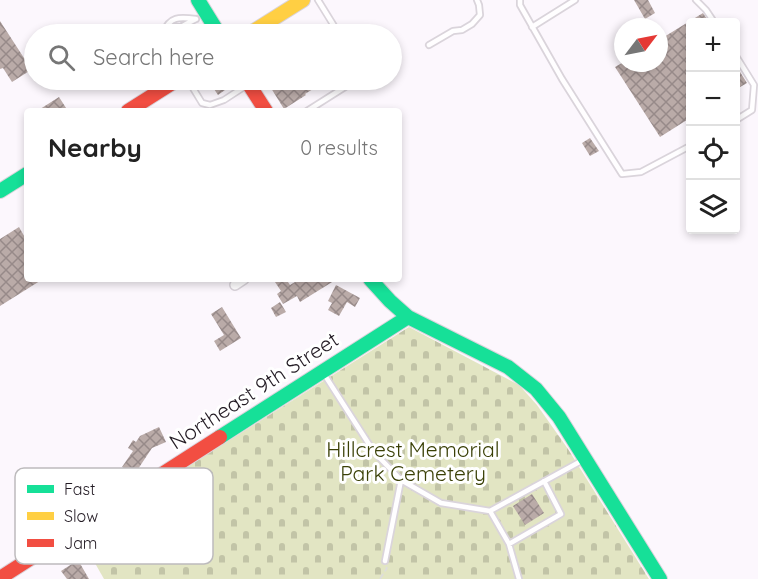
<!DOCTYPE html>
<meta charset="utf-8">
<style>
body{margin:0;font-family:Quicksand,sans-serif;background:#f6f6f6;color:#222}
.controls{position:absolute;right:18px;top:18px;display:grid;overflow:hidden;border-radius:6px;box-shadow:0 3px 9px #0003}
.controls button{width:54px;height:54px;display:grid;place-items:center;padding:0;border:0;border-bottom:2px solid #e0e0e0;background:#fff;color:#222;font:30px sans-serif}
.compass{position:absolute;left:614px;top:18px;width:54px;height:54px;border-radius:50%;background:#fff;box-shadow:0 3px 9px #0003;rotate:58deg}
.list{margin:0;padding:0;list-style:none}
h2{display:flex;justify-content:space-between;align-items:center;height:78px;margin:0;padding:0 24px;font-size:26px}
h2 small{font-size:20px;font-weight:400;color:#767676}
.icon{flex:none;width:33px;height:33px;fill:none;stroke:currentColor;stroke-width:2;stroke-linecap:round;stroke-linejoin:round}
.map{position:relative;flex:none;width:758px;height:579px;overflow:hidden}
.search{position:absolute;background:#fff;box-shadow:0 3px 9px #0003;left:24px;top:24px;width:378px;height:66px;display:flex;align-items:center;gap:15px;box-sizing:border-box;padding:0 21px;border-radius:33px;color:#767676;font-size:22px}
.panel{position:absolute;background:#fff;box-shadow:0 3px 9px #0003;left:24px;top:108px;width:378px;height:174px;border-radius:6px}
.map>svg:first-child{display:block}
.cemetery{fill:url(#cemetery-stones)}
.building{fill:url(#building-cross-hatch)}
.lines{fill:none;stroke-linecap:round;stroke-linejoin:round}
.lane-casing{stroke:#dad4db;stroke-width:8}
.street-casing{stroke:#dad4db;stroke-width:12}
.fast-casing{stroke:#dad4db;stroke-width:16}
.slow-casing{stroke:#dad4db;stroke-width:16}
.jam-casing{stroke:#dad4db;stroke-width:16}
.path{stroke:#dddcde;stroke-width:1.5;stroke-dasharray:6 3;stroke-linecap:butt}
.lane{stroke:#fffeff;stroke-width:4.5}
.street{stroke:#fffeff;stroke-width:9}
.fast{stroke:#16e098;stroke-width:14}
.slow{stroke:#ffcf43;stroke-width:14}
.jam{stroke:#f24e42;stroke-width:14}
.labels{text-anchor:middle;stroke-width:6;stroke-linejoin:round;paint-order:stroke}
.street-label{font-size:21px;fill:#231b24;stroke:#fff}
.park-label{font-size:21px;fill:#3a4006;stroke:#fff}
.key{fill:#fff;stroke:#bdbbbd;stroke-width:1.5}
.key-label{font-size:16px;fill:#231b24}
</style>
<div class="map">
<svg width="758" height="579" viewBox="0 0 758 579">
<defs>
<pattern id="cemetery-stones" width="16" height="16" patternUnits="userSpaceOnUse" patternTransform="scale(1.5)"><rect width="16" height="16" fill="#e2e5c3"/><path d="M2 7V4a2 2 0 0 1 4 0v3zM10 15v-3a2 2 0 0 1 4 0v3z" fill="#c2c4a7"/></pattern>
<pattern id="building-cross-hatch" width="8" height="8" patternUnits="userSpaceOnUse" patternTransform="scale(1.5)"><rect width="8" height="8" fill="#baaba8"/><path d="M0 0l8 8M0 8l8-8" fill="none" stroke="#978a89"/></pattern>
</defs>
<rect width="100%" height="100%" fill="#fcf7fd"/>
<path class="cemetery" d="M409 327 519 385 537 405 568 449 649 579H104L79 535Z"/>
<path class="building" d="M634 0H648L655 13 645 19Z
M703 13 709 22H690V118L660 137 615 67 622 63H659V40Z
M0 21 24 58 34 52V68L12 82 3 68 0 69Z
M735 64 747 83 735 90Z
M215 80H228L232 85 218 95 210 83Z
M266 80H307L313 89 305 94 306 95 284 109Z
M59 97 68 111H37Z
M590 138 599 151 590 156 582 143Z
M19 227 27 241V279H43L0 306V239Z
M273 279H286L290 285 300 279H337L300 302 297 296 283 304 277 294 281 291Z
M336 285 360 298 355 307 347 302 339 316 328 310 332 303 328 301Z
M280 302 286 312 276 317 271 308Z
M222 307 241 338 220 351 214 341 224 335 211 314Z
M159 427 166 442 152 448 134 475 122 467 133 451 128 448 133 440 136 442 140 436Z
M532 494 544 513 525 525 513 506Z
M78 560 89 579H67L61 571Z"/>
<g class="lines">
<g class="lane-casing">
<path id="lane" d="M318 0 339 34
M520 0V5L562 79 622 174 641 172 690 146
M696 0 706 10 714 22
M532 27 575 0
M165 32 170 27H181
M163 33C170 16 179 17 196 19
M174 34C178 27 188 23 196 19
M429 45 453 31 462 30 472 24 480 15 479 5 477 0
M736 56 754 85 752 110 736 120
M188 80 202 103 210 105 224 100 247 85
M307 111 356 80
M324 374 374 452 401 480 441 503 490 511
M544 481 561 514 509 544 490 511 583 460
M509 544 519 579
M385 561 401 480"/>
</g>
<g class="street-casing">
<path id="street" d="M235 285 244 279"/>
</g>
<g class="fast-casing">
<path id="fast" d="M198 0 219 34
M0 191 27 174
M370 279 390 301 408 317 508 367 536 389 559 417 660 579
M220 437 408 317"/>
</g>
<g class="slow-casing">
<path id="slow" d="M249 34 303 0"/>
</g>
<g class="jam-casing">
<path id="jam" d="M246 80 266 111
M128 111 177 80
M0 578 220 437"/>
</g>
<path class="path" d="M380 579 387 568 386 567"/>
<use href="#lane" class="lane"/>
<use href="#street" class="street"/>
<use href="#fast" class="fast"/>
<use href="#slow" class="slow"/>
<use href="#jam" class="jam"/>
</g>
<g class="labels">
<g class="street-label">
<text transform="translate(254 391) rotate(-33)" y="7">Northeast 9th Street</text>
</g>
<g class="park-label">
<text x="413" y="457">Hillcrest Memorial<tspan x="413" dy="24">Park Cemetery</tspan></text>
</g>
</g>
<rect x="15" y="468" width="198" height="96" rx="9" class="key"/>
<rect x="27" y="485" width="27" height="8" fill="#16e098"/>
<rect x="27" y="512" width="27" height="8" fill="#ffcf43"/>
<rect x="27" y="539" width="27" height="8" fill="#f24e42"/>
<g class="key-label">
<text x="64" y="495">Fast</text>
<text x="64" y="522">Slow</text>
<text x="64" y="549">Jam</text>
</g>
</svg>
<div class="controls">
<button>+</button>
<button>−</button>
<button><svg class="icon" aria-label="locate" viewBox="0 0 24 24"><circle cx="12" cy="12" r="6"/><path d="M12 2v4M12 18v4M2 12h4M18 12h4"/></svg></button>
<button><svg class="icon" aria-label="layers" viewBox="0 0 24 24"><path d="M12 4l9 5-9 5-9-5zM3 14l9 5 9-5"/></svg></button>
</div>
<svg class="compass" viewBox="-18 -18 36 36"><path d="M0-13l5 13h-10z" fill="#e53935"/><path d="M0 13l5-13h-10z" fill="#767676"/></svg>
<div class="search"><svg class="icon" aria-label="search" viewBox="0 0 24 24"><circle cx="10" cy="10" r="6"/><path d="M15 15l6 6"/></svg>Search here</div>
<section class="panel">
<h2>Nearby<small>0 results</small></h2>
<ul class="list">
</ul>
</section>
</div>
